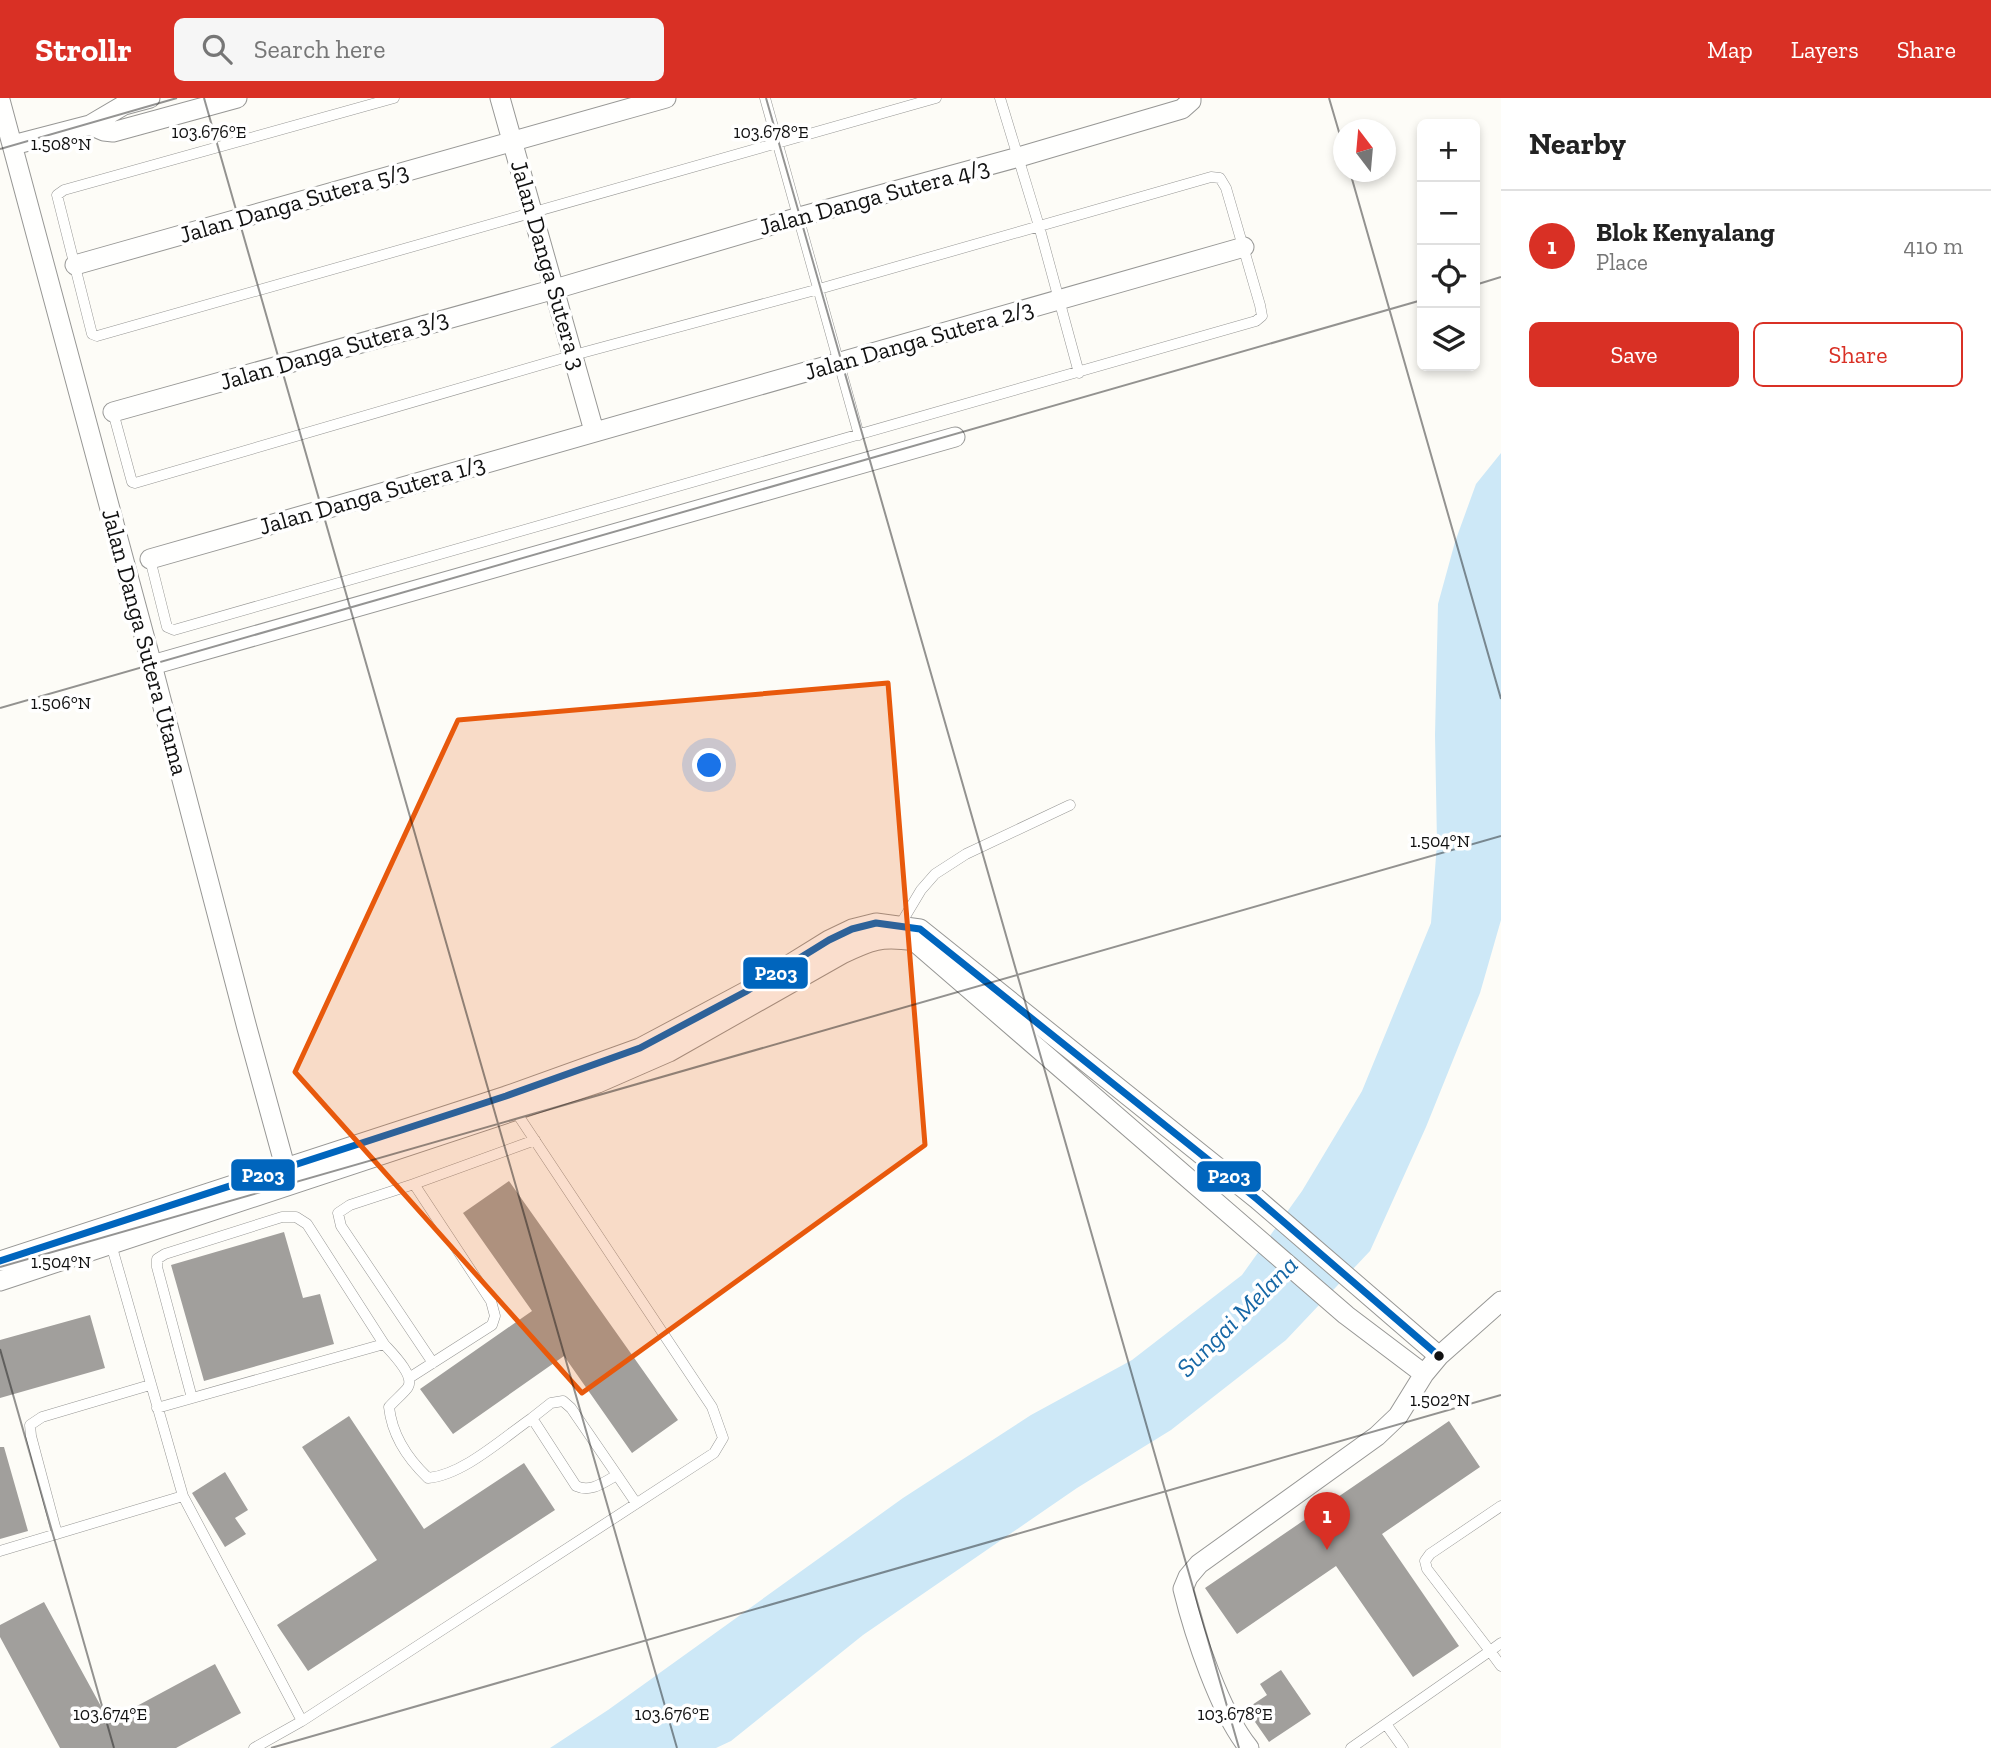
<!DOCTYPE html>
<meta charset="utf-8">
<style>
body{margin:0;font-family:"Zilla Slab",serif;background:#f6f6f6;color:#222}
.controls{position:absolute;right:21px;top:21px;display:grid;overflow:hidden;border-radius:10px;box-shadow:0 4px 10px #0003}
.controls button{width:63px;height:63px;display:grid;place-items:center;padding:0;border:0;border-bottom:2px solid #e0e0e0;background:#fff;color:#222;font:35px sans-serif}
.compass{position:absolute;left:1333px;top:21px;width:63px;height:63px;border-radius:50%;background:#fff;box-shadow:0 4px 10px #0003;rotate:344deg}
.you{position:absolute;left:710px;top:668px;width:24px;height:24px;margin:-18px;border:5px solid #fff;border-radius:50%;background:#1a73e8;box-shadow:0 0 0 10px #1a73e833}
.badge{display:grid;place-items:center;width:46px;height:46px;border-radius:50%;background:#d93025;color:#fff;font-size:23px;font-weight:700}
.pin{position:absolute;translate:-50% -58px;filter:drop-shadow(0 2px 4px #0008)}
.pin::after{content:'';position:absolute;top:37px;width:24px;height:21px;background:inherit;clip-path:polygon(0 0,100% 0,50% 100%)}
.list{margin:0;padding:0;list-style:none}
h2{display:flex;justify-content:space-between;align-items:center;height:91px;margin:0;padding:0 28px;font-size:30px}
h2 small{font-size:23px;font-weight:400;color:#767676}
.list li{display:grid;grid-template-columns:46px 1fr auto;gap:21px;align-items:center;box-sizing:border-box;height:112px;padding:0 28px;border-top:2px solid #e0e0e0}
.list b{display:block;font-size:26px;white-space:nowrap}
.list p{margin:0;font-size:23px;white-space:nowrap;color:#767676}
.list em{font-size:23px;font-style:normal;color:#767676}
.actions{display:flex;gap:14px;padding:21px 28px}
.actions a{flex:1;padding:16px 0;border:2px solid #d93025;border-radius:10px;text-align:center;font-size:24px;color:#d93025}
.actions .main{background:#d93025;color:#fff}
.icon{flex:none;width:38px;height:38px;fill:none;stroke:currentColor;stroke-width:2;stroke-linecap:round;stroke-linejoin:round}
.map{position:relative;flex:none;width:1501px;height:1650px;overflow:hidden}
header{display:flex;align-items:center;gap:42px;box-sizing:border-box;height:98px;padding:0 35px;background:#d93025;color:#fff}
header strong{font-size:33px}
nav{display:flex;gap:38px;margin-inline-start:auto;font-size:24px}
.search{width:490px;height:63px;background:#f6f6f6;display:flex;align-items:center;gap:18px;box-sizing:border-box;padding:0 24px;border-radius:10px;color:#767676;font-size:26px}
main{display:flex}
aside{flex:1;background:#fff}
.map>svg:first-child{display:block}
.water{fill:#cde8f7}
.building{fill:#a19f9c}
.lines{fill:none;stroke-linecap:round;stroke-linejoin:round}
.lane-casing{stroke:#979795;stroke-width:11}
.street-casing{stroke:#979795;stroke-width:21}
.lane{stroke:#fffffe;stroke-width:10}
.street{stroke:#fffffe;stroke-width:19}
.bus-1-casing{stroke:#fff;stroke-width:12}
.bus-1{stroke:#0065bd;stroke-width:7}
.marked{fill:#e8590c;fill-opacity:0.2;stroke:#e8590c;stroke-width:5;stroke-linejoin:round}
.ticks{fill:none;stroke:#111;stroke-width:2;stroke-opacity:0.45}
.bus-dot{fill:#111;stroke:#fff;stroke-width:2.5}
.labels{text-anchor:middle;stroke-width:7;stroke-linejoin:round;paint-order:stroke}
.street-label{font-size:24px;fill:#111;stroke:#fff}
.water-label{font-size:26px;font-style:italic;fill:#1768a6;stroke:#fff}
.ticks-label{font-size:18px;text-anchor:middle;fill:#111;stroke:#fff;stroke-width:7;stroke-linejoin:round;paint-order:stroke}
.line-badge{stroke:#fff;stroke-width:2.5}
.badge-label{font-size:19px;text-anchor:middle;font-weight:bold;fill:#fff}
</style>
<header>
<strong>Strollr</strong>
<div class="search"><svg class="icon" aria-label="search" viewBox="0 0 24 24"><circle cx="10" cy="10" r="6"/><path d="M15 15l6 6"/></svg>Search here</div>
<nav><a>Map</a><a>Layers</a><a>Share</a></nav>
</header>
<main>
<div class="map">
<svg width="1501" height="1650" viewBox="0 0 1501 1650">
<rect width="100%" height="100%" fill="#fdfcf7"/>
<path class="water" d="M1501 355V822L1480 895 1426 1029 1370 1153 1286 1242 1171 1332 1077 1390 863 1537 731 1643 716 1650H550L608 1612 903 1400 1031 1317 1132 1262 1242 1177 1302 1093 1362 993 1431 825 1437 745 1435 637 1438 506 1455 444 1476 386Z"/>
<path class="building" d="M509 1083 678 1322 632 1355 564 1258 453 1336 420 1291 532 1213 463 1115Z
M284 1134 303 1200 320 1196 334 1246 204 1283 171 1167Z
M90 1217 105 1270 0 1300V1242Z
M349 1318 424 1431 524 1365 555 1412 308 1573 277 1527 377 1462 302 1349Z
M1449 1323 1480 1369 1382 1436 1459 1548 1413 1579 1336 1468 1237 1536 1205 1490Z
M0 1349H4L28 1433 0 1441Z
M225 1374 248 1412 235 1420 246 1436 225 1449 192 1395Z
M44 1504 109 1623 215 1566 241 1615 176 1650H60L0 1539V1527Z
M1281 1572 1311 1616 1269 1644 1246 1611 1267 1597 1260 1586Z"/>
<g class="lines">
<g class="lane-casing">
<path id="lane" d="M394 0 64 92 57 97 92 236 97 238 936 0
M765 0 859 337
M1000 0 1039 128 1079 275
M113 314 132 384 135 385 574 257 819 191 1211 79 1220 80 1226 90 1260 207 1262 218 1256 223 174 532 167 529 150 461
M900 827 921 792 935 776 966 756 1070 707
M414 1086 350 1107 338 1115 341 1128 433 1265
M111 1146 183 1398 302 1623 714 1355 723 1340 712 1309 514 1011
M409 1280 492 1227 495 1218 491 1203 414 1086 535 1042
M192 1300 157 1169V1161L165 1156 282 1119H296L307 1126 384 1246
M157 1310 384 1246C391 1254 415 1277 408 1289 406 1293 393 1304 389 1309 392 1337 408 1361 428 1380 463 1377 503 1340 532 1320L576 1388C591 1395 604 1384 617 1377L636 1405
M532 1320 551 1305 563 1303 571 1310 617 1377
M57 1436 31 1338 30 1327 42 1319 150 1287
M0 1453 183 1398
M1501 1545 1490 1553 1501 1568
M1386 1626 1403 1650
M254 1650 302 1623
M1351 1650 1490 1553 1427 1471 1425 1463 1430 1456 1501 1408"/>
</g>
<g class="street-casing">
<path id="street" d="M500 0 594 333
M0 2 152 567 247 930 289 1083
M90 27 104 33 113 34 237 0
M13 47 90 27 124 7 150 0
M75 167 666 0
M113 314 555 191 799 119 1019 59 1182 11 1191 3V0
M150 461 1244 149
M152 567 955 339
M0 1163 506 998 640 950 745 894 829 842 852 831 876 825 920 831 1257 1101 1439 1258
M0 1183 598 985 669 954 842 856C871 842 881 838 914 843L1346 1217 1424 1276
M1249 1650C1220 1615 1194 1536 1183 1491L1188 1479 1199 1466 1377 1338 1398 1318 1424 1276 1439 1258 1501 1203"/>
</g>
<use href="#lane" class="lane"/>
<use href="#street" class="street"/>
<g class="bus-1-casing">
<path id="bus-1" d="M0 1163 506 998 640 950 745 894 829 842 852 831 876 825 920 831 1257 1101 1439 1258"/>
</g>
<use href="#bus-1" class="bus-1"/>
</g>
<path class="marked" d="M888 585 925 1047 582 1295 295 974 458 622Z"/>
<path class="ticks" d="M204 0 677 1650M766 0 1239 1650M1329 0 1344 51M0 51 177 0M1350 74 1501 601M1475 187 1501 179M0 610 1422 202M0 1169 1501 738M0 1251 114 1650M271 1650 1501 1297"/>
<circle class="bus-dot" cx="1439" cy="1258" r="6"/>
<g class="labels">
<g class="street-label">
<text transform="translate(874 99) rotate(-15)" y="8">Jalan Danga Sutera 4/3</text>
<text transform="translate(294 105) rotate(-16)" y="8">Jalan Danga Sutera 5/3</text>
<text transform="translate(548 167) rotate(74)" y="8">Jalan Danga Sutera 3</text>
<text transform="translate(919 242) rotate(-16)" y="8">Jalan Danga Sutera 2/3</text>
<text transform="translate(334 252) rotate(-16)" y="8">Jalan Danga Sutera 3/3</text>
<text transform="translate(372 397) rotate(-16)" y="8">Jalan Danga Sutera 1/3</text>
<text transform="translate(145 544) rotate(75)" y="8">Jalan Danga Sutera Utama</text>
</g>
<g class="water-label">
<text transform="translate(1237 1218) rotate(-45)" y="9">Sungai Melana</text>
</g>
</g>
<g class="ticks-label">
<text x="209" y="40">103.676°E</text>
<text x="771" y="40">103.678°E</text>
<text x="61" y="52">1.508°N</text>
<text x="61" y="611">1.506°N</text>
<text x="1440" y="749">1.504°N</text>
<text x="61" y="1170">1.504°N</text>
<text x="1440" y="1308">1.502°N</text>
<text x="110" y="1622">103.674°E</text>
<text x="672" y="1622">103.676°E</text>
<text x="1235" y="1622">103.678°E</text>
</g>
<g class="line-badge">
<rect x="742" y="858" width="67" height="34" rx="7" fill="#0065bd"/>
<rect x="230" y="1060" width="66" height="34" rx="7" fill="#0065bd"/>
<rect x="1196" y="1062" width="66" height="33" rx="7" fill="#0065bd"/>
</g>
<g class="badge-label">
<text x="776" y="882">P203</text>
<text x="263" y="1084">P203</text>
<text x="1229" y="1085">P203</text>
</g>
</svg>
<div class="controls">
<button>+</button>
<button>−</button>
<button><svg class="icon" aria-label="locate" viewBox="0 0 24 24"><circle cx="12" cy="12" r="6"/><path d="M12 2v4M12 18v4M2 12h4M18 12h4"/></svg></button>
<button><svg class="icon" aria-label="layers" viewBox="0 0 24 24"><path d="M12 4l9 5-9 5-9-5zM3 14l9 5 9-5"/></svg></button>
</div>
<svg class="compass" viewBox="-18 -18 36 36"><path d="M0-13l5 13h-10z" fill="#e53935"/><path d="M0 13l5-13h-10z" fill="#767676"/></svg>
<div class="you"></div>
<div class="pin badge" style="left:1327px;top:1452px">1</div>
</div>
<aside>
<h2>Nearby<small></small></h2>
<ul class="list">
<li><span class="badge">1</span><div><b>Blok Kenyalang</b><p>Place</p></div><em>410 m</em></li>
</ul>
<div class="actions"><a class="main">Save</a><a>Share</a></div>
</aside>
</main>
